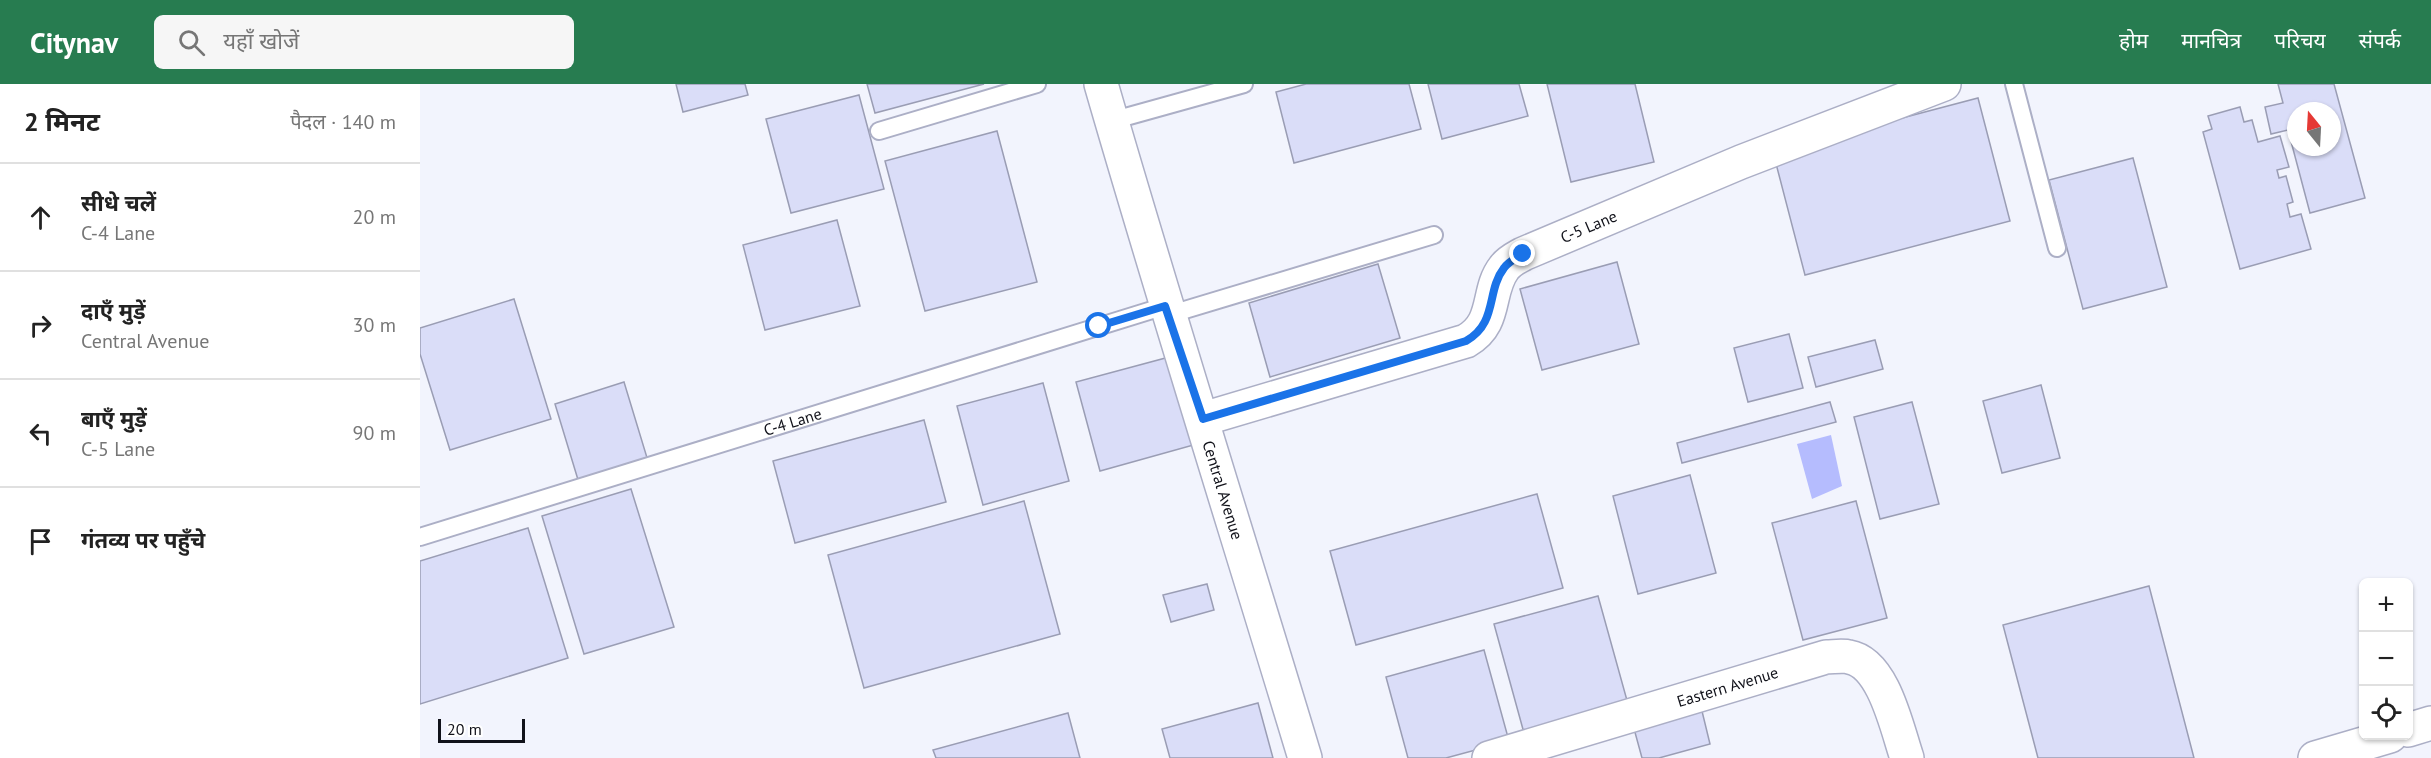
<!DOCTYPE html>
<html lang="hi">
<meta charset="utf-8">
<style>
body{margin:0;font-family:"PT Sans","Noto Sans Devanagari",sans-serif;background:#f6f6f6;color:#222}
.controls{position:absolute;right:18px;bottom:18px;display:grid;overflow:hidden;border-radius:9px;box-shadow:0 2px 4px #0004}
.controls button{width:54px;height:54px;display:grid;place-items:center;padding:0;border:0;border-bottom:2px solid #e0e0e0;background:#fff;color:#222;font:30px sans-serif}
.compass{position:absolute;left:1867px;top:18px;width:54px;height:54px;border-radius:50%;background:#fff;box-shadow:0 2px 4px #0004;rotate:342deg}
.scale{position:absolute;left:18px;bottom:15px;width:87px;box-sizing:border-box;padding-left:6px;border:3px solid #11121a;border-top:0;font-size:16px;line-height:21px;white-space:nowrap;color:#11121a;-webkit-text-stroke:4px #fff;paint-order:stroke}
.stop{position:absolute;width:18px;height:18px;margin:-14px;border:4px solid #1a73e8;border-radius:50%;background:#fff}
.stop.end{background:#1a73e8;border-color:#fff;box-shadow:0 2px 6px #0008}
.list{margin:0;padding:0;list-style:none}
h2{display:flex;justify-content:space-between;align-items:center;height:78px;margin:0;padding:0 24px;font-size:26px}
h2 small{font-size:20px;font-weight:400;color:#767676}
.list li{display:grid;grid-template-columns:39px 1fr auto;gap:18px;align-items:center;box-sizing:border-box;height:108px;padding:0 24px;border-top:2px solid #e0e0e0}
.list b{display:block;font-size:22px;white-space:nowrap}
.list p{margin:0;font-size:20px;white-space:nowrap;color:#767676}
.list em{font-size:20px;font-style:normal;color:#767676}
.icon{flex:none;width:33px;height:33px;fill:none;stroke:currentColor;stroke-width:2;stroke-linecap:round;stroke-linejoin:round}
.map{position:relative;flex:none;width:2011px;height:674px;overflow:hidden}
header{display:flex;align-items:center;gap:36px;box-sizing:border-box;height:84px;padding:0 30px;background:#277c50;color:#fff}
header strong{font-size:28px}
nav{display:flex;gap:33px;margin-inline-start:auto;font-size:21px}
.search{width:420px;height:54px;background:#f6f6f6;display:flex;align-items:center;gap:15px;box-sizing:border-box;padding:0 21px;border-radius:9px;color:#767676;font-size:22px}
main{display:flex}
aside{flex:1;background:#fff}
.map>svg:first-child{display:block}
.water{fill:#b5bcfe}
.building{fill:#daddf8;stroke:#9a9db4;stroke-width:1.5;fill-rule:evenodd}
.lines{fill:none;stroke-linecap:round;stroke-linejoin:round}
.lane-casing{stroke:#acafc6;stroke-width:20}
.street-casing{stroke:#acafc6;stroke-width:36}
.secondary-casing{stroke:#acafc6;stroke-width:36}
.lane{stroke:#fff;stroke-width:16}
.street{stroke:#fff;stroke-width:33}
.secondary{stroke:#fff;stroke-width:33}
.route{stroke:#1a73e8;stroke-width:8}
.labels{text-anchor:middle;stroke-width:4.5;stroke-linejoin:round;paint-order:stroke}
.street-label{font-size:16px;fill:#11121a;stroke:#fff}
</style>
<header>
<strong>Citynav</strong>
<div class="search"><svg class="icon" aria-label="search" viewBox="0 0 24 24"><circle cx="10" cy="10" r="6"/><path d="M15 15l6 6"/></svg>यहाँ खोजें</div>
<nav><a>होम</a><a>मानचित्र</a><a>परिचय</a><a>संपर्क</a></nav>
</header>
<main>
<aside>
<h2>2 मिनट<small>पैदल · 140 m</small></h2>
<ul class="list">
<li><svg class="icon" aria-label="ahead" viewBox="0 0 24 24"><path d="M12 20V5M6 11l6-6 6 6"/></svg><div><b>सीधे चलें</b><p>C-4 Lane</p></div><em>20 m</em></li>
<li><svg class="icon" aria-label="right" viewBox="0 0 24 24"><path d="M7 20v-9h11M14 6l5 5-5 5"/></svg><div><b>दाएँ मुड़ें</b><p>Central Avenue</p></div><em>30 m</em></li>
<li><svg class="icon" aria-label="left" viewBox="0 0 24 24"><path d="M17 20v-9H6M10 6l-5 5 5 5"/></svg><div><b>बाएँ मुड़ें</b><p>C-5 Lane</p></div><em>90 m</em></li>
<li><svg class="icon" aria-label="arrive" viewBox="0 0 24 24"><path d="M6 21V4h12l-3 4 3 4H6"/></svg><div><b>गंतव्य पर पहुँचे</b></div></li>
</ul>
</aside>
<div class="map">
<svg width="2011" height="674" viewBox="0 0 2011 674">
<rect width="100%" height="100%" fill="#f2f4fd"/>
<path class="water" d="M1411 351 1422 402 1392 415 1377 360Z"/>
<path class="building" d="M256 0H325L328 11 263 28Z
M447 0H564L455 29Z
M886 0H989L1001 45 874 79 856 8Z
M1008 0H1099L1108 32 1022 55Z
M1127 0H1215L1234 78 1151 98Z
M1858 0H1914L1945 114 1890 129 1868 46 1851 50 1845 23 1863 19ZM1876 27H1912V63H1876Z
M439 11 464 105 371 129 346 35Z
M1558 14 1590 137 1385 191 1353 68Z
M1820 23 1824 38 1832 36 1838 58 1860 52 1869 83 1857 86 1859 94 1866 92 1873 118 1867 120 1870 133 1881 130 1891 165 1820 185 1783 48 1792 45 1788 32Z
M577 47 617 198 505 227 465 77Z
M1713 74 1747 203 1663 225 1629 96Z
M417 136 440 222 345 246 323 161Z
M1197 178 1219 260 1122 286 1100 205Z
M958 180 980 254 850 293 829 219Z
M94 215 131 335 30 366 0 270V244Z
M1369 250 1383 304 1328 318 1314 264Z
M1455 256 1463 285 1396 303 1388 273Z
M753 272 777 360 680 387 656 298Z
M204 298 228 377 159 399 135 320Z
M623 299 649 397 563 421 537 322Z
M1621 301 1640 374 1582 389 1563 317Z
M1410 318 1416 338 1262 379 1257 359Z
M1492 318 1519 420 1460 435 1434 333Z
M504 336 526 418 375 459 353 377Z
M1270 391 1296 489 1218 510 1193 412Z
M211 405 254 543 164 570 122 432Z
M1117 410 1143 504 936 561 910 467Z
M604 417 640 550 444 604 408 471Z
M1436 417 1467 534 1383 556 1352 439Z
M108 444 148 574 0 620V477Z
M787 500 794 526 751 538 743 511Z
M1729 502 1774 674H1618L1583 541Z
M1178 512 1208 620 1104 649 1074 540Z
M1064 566 1089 657 1026 674H988L966 593Z
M838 619 853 674H750L742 645Z
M1281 623 1290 660 1239 674H1222L1213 641Z
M648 629 660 674H516L513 666Z"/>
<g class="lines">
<g class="lane-casing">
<g id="lane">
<path d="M1594 0 1637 164"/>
<path d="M691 37 824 0"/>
<path d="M459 47 617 0"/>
<path d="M748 231 1014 151"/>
<path id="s1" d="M0 453 745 222"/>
</g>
</g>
<g class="street-casing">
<g id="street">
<path id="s2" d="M783 335 1046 257C1078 239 1066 207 1084 184 1089 177 1096 174 1103 170L1321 78 1524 0"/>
<path d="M1988 646 2011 639"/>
<path id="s3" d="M1069 674 1406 573C1413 573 1422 571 1429 573 1464 579 1477 645 1487 674"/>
<path d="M1895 674 1970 652"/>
</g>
</g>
<g class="secondary-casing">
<g id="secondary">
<path id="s4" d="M681 0C746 225 817 449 885 674"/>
</g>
</g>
<use href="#lane" class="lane"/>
<use href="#street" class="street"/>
<use href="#secondary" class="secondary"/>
</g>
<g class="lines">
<path class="route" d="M679 242 745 222 783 335 1046 257C1078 239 1066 207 1084 184 1089 177 1096 174 1103 170"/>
</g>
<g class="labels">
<g class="street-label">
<text dy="6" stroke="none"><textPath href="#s2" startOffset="454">C-5 Lane</textPath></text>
<text dy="6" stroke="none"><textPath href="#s1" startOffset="390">C-4 Lane</textPath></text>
<text dy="6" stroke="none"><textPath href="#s4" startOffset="424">Central Avenue</textPath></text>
<text dy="6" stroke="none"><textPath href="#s3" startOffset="249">Eastern Avenue</textPath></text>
</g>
</g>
</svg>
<div class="controls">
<button>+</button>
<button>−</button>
<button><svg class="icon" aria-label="locate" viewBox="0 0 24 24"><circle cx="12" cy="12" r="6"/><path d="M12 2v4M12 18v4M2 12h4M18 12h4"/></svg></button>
</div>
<svg class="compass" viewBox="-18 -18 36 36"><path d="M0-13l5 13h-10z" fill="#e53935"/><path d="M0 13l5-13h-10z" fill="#767676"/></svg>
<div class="scale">20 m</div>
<div class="stop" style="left:679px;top:242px"></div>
<div class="stop end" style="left:1103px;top:170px"></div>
</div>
</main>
